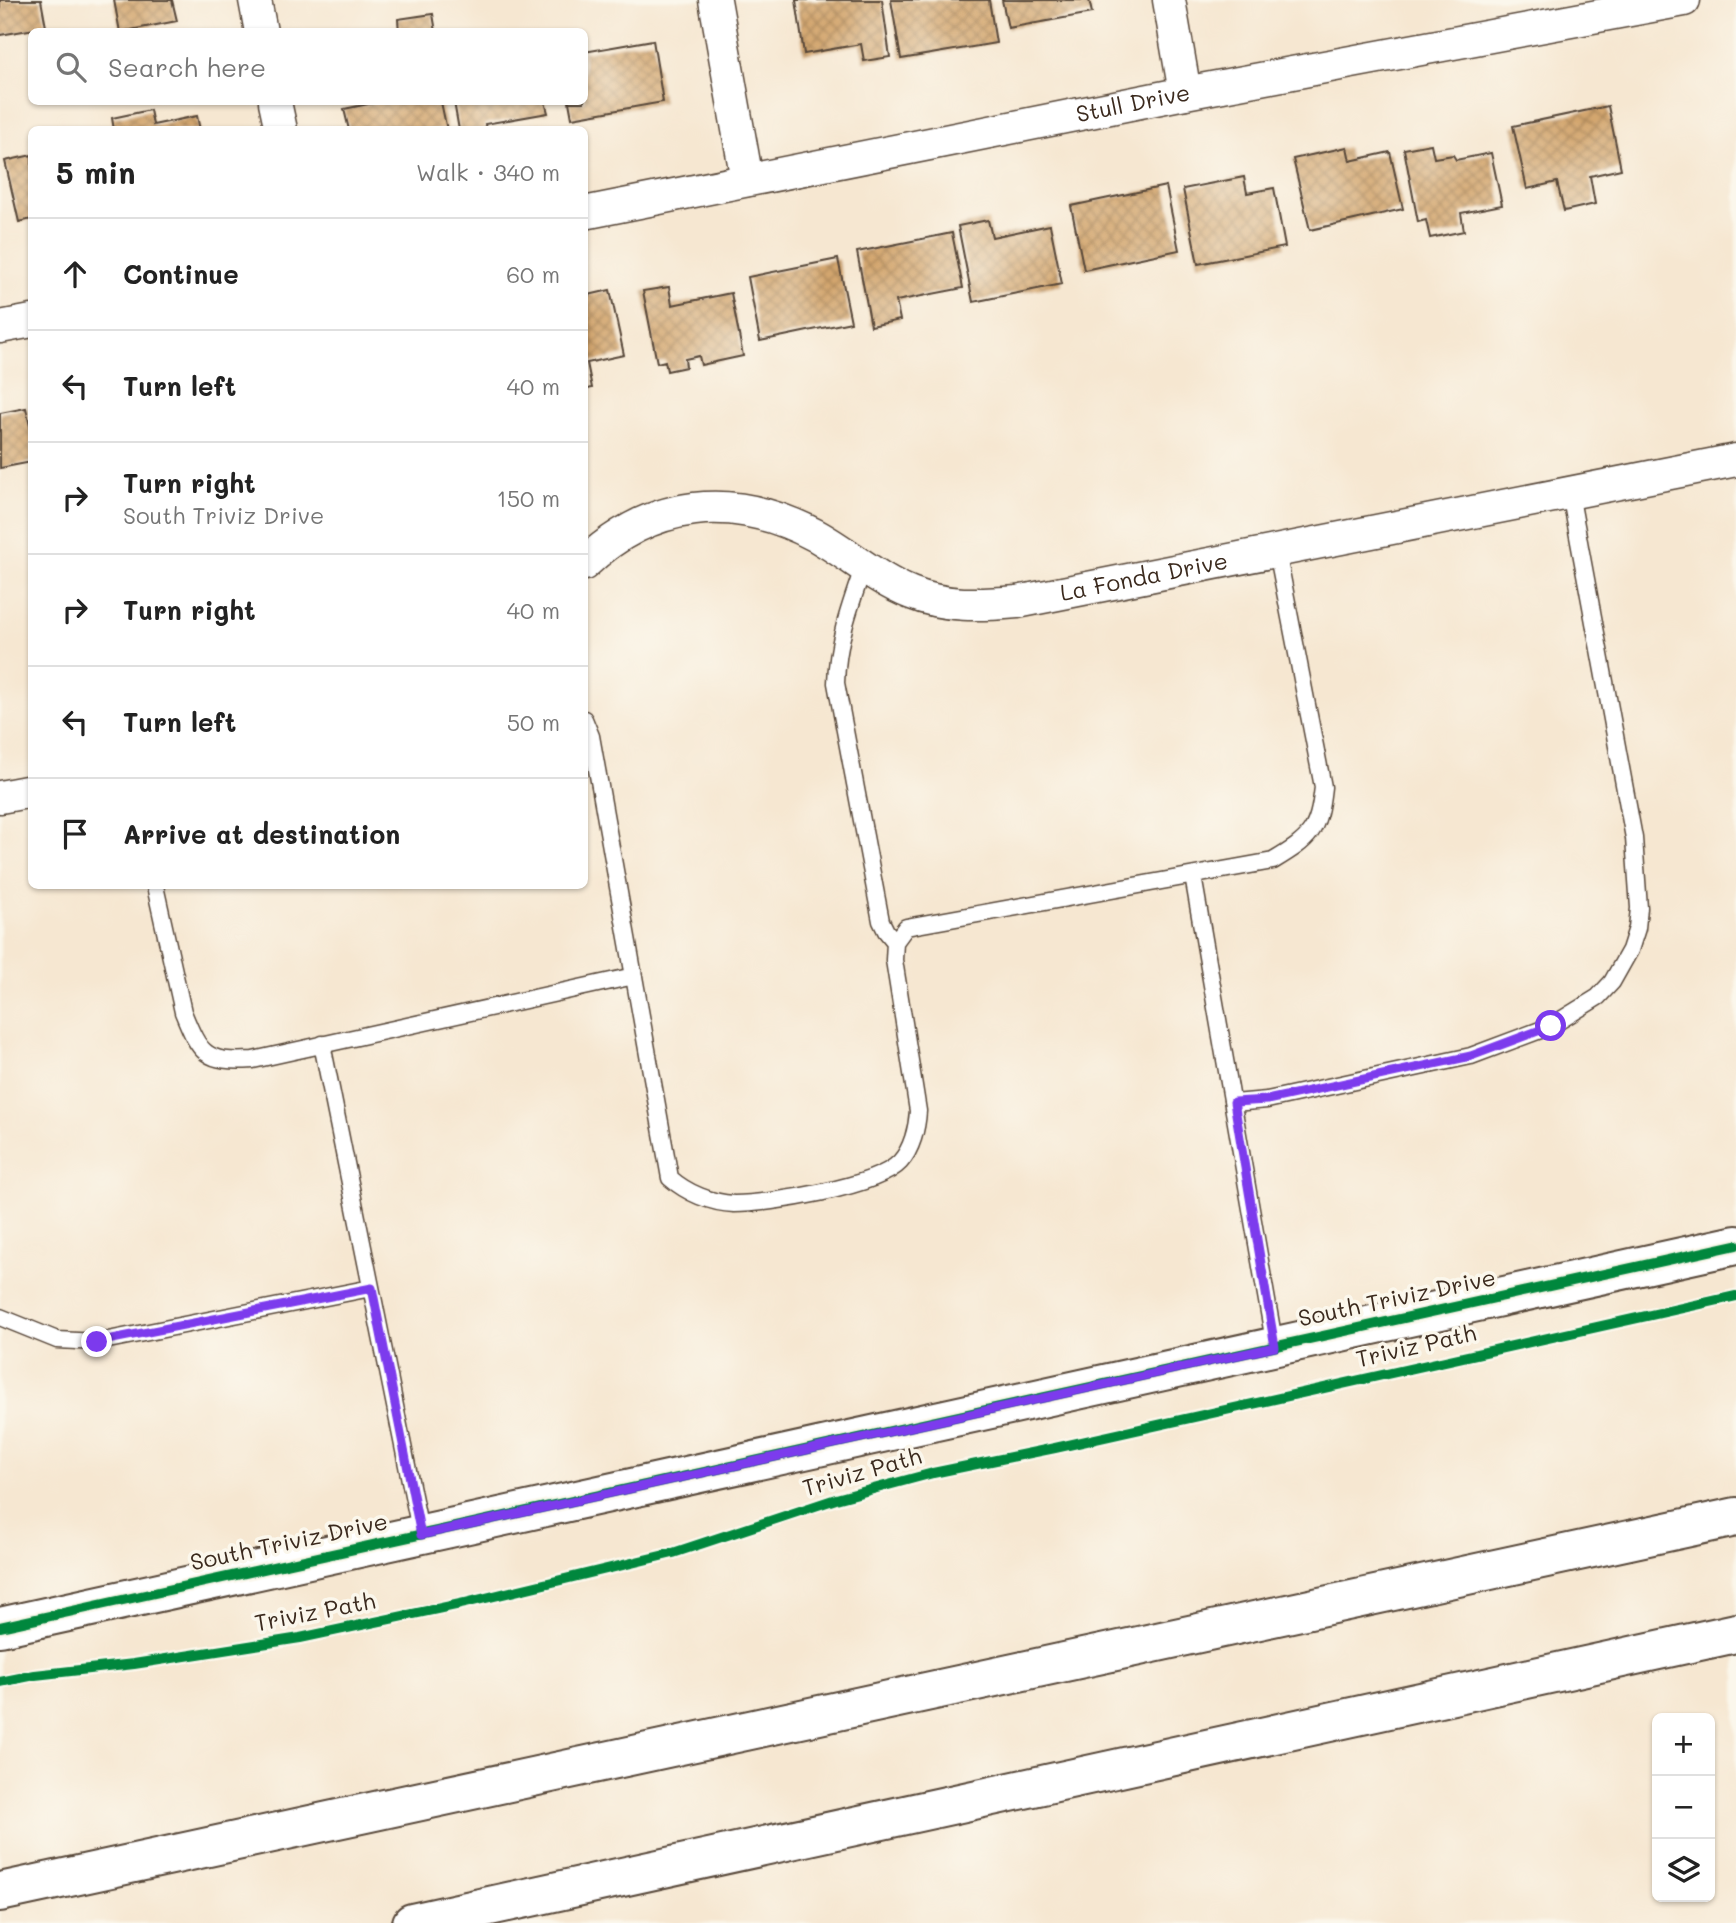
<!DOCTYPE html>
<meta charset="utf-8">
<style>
body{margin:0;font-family:Mali,sans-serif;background:#f6f6f6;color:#222}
.controls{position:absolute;right:21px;bottom:21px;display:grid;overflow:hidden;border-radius:10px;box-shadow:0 2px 5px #0004}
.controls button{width:63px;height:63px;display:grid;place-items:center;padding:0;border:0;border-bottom:2px solid #e0e0e0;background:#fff;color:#222;font:35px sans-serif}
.stop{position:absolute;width:21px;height:21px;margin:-16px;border:5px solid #7c3aed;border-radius:50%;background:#fff}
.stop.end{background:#7c3aed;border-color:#fff;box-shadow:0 2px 7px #0008}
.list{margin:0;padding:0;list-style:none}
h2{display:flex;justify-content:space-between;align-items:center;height:91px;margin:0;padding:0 28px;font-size:30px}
h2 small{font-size:23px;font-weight:400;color:#767676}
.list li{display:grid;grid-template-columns:46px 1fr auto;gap:21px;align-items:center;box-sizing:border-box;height:112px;padding:0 28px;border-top:2px solid #e0e0e0}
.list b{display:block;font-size:26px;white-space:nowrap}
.list p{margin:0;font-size:23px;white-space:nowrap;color:#767676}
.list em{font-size:23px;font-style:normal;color:#767676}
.icon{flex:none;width:38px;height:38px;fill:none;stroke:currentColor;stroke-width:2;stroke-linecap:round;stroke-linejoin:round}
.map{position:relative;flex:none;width:1736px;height:1923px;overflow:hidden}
.search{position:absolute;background:#fff;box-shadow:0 2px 5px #0004;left:28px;top:28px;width:560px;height:77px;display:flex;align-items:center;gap:18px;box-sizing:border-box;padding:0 24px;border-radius:10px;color:#767676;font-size:26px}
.panel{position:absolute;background:#fff;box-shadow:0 2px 5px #0004;left:28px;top:126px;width:560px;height:763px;border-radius:10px}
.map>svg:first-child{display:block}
.building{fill:url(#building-cross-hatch)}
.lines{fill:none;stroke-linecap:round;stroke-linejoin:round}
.lane-casing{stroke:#574639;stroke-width:19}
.street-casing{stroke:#574639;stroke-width:35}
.secondary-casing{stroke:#574639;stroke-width:42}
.highway-casing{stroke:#574639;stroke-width:42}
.lane{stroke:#fff;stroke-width:16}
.street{stroke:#fff;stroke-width:32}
.secondary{stroke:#fff;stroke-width:38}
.highway{stroke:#fff;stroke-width:38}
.cycleway-casing{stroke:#fbf7ec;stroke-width:15}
.cycleway{stroke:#00873e;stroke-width:10}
.route{stroke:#7c3aed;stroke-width:9}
.labels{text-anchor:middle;stroke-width:7;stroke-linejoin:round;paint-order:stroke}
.street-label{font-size:23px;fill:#3b2a1e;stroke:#fbf7ec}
</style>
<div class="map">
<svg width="1736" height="1923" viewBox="0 0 1736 1923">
<defs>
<pattern id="building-cross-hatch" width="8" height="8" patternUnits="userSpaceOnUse" patternTransform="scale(1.75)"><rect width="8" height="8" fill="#d3a66e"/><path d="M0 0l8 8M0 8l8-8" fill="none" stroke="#ac875a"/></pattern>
</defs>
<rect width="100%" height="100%" fill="#fbf7ec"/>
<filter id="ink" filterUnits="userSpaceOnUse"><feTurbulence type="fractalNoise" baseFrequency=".0143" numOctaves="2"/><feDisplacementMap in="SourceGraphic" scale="14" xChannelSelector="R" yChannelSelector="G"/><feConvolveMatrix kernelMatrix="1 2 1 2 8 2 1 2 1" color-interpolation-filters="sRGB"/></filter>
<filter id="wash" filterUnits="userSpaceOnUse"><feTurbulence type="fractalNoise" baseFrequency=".00686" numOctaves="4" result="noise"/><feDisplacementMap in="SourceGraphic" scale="28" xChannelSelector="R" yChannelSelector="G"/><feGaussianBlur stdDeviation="1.57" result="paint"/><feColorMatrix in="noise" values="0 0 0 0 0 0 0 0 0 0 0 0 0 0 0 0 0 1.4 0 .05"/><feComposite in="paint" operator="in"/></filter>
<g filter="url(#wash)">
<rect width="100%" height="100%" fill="#f6e7d1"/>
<g id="blocks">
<path class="building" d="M0 0H41L46 27 0 35Z
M114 0H172L177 21 120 32Z
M796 0H882L890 57 864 61 861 44 804 54Z
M891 0H989L996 43 901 59Z
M1002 0H1089L1092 13 1008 28Z
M433 14 436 32H399L398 19Z
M653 40 663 102 572 118 569 102H584V52Z
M378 102H441L447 130H349L344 109Z
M454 102H545L548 113 485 124 486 130H459Z
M1608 106 1621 169 1590 176 1595 204 1564 211 1557 182 1527 189 1513 126Z
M150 110 153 125 197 116 200 130H114L112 118Z
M1431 144 1434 158 1453 155 1456 160 1491 153 1502 205 1461 213 1464 231 1430 238 1426 220 1418 222 1404 149Z
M1347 147 1350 161 1390 152 1403 209 1310 230 1293 159Z
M32 155V219L19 222 5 161Z
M1244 177 1247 193 1274 188 1285 247 1198 264 1183 189Z
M1166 186 1179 250 1084 270 1071 206Z
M988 220 992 237 1050 225 1062 284 973 302 958 226Z
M952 233 963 288 896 301 900 320 871 326 857 252Z
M838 259 851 322 760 341 748 277Z
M669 287 672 305 731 293 743 356 701 365 699 356 685 359 686 367 667 371 665 361 657 363 643 291Z
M610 290 624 355 587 363 592 388 584 390V296Z
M26 408 32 435V462L0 468V413Z"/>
</g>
</g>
<g filter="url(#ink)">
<use href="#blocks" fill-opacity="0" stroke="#574639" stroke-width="2"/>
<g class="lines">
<g class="lane-casing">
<path id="lane" d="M864 566C850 606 837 641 836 683L881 921 886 931 895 942
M584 719 591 736 670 1178C687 1193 711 1203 734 1204 769 1204 877 1187 900 1162 912 1149 917 1128 918 1111L894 960 895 942 906 927 1273 861C1311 838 1318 832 1323 787L1277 551
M1193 876 1275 1347
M155 886 183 1012C200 1054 205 1063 253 1060L634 976
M322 1044 421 1535
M1234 1103 1267 1100 1471 1056 1551 1026 1598 997 1612 982 1630 950 1637 928 1639 908 1634 838 1570 493
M0 1317 57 1340 98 1342 371 1288"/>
</g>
<g class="street-casing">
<g id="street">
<path d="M255 0 261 32"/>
<path d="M715 0 747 180"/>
<path d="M1169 0 1185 93"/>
<path d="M275 102 281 130"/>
<path id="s1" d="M584 213 1185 93 1684 0"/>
<path d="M0 327 32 321"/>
<path id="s2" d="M584 564C651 499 734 492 815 535 848 553 876 579 911 593 945 607 981 605 1017 602L1736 460"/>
<path d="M0 797 32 791"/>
</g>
</g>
<g class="secondary-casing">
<path id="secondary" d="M0 1627 1736 1245"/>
</g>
<g class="highway-casing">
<path id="highway" d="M0 1892 1736 1517
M412 1923 1736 1633"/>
</g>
<use href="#lane" class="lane"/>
<use href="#street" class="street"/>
<use href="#secondary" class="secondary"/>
<use href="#highway" class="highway"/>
<g class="cycleway-casing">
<path id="cycleway" d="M0 1627 1736 1245
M0 1682 35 1675 134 1664 300 1638 465 1603 673 1553 836 1499 933 1473 1055 1448 1736 1296"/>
</g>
<use href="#cycleway" class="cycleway"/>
</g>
</g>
<g class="lines" filter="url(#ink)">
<path class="route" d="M97 1342 372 1288 421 1535 1275 1347 1234 1102 1267 1100 1471 1056 1551 1026"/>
</g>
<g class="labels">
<g class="street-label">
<text dy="8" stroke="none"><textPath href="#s1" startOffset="560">Stull Drive</textPath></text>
<text dy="8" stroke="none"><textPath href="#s2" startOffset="600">La Fonda Drive</textPath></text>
<text transform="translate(1397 1298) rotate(-12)" y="8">South Triviz Drive</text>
<text transform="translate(1416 1346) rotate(-13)" y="8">Triviz Path</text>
<text transform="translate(862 1472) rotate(-16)" y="8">Triviz Path</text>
<text transform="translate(289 1542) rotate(-12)" y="8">South Triviz Drive</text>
<text transform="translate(315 1612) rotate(-11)" y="8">Triviz Path</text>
</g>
</g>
</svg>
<div class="controls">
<button>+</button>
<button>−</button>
<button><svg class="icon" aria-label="layers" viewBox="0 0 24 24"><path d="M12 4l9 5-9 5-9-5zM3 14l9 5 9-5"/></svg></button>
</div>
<div class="stop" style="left:1551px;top:1026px"></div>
<div class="stop end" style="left:97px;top:1342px"></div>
<div class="search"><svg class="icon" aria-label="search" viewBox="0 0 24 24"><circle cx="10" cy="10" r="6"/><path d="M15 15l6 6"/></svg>Search here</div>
<section class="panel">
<h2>5 min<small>Walk · 340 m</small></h2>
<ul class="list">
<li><svg class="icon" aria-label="ahead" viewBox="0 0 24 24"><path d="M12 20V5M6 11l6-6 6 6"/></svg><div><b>Continue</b></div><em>60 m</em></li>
<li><svg class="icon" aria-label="left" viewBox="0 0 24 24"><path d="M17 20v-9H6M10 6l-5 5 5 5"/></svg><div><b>Turn left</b></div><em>40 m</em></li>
<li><svg class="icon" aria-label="right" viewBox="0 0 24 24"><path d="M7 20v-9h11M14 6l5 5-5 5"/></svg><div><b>Turn right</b><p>South Triviz Drive</p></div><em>150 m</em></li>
<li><svg class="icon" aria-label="right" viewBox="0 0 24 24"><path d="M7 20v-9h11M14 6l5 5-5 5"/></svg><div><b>Turn right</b></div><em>40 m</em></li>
<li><svg class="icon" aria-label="left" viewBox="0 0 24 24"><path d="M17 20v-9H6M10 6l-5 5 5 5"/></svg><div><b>Turn left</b></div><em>50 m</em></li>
<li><svg class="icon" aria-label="arrive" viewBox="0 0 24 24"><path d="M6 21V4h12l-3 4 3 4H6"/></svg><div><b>Arrive at destination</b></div></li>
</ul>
</section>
</div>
